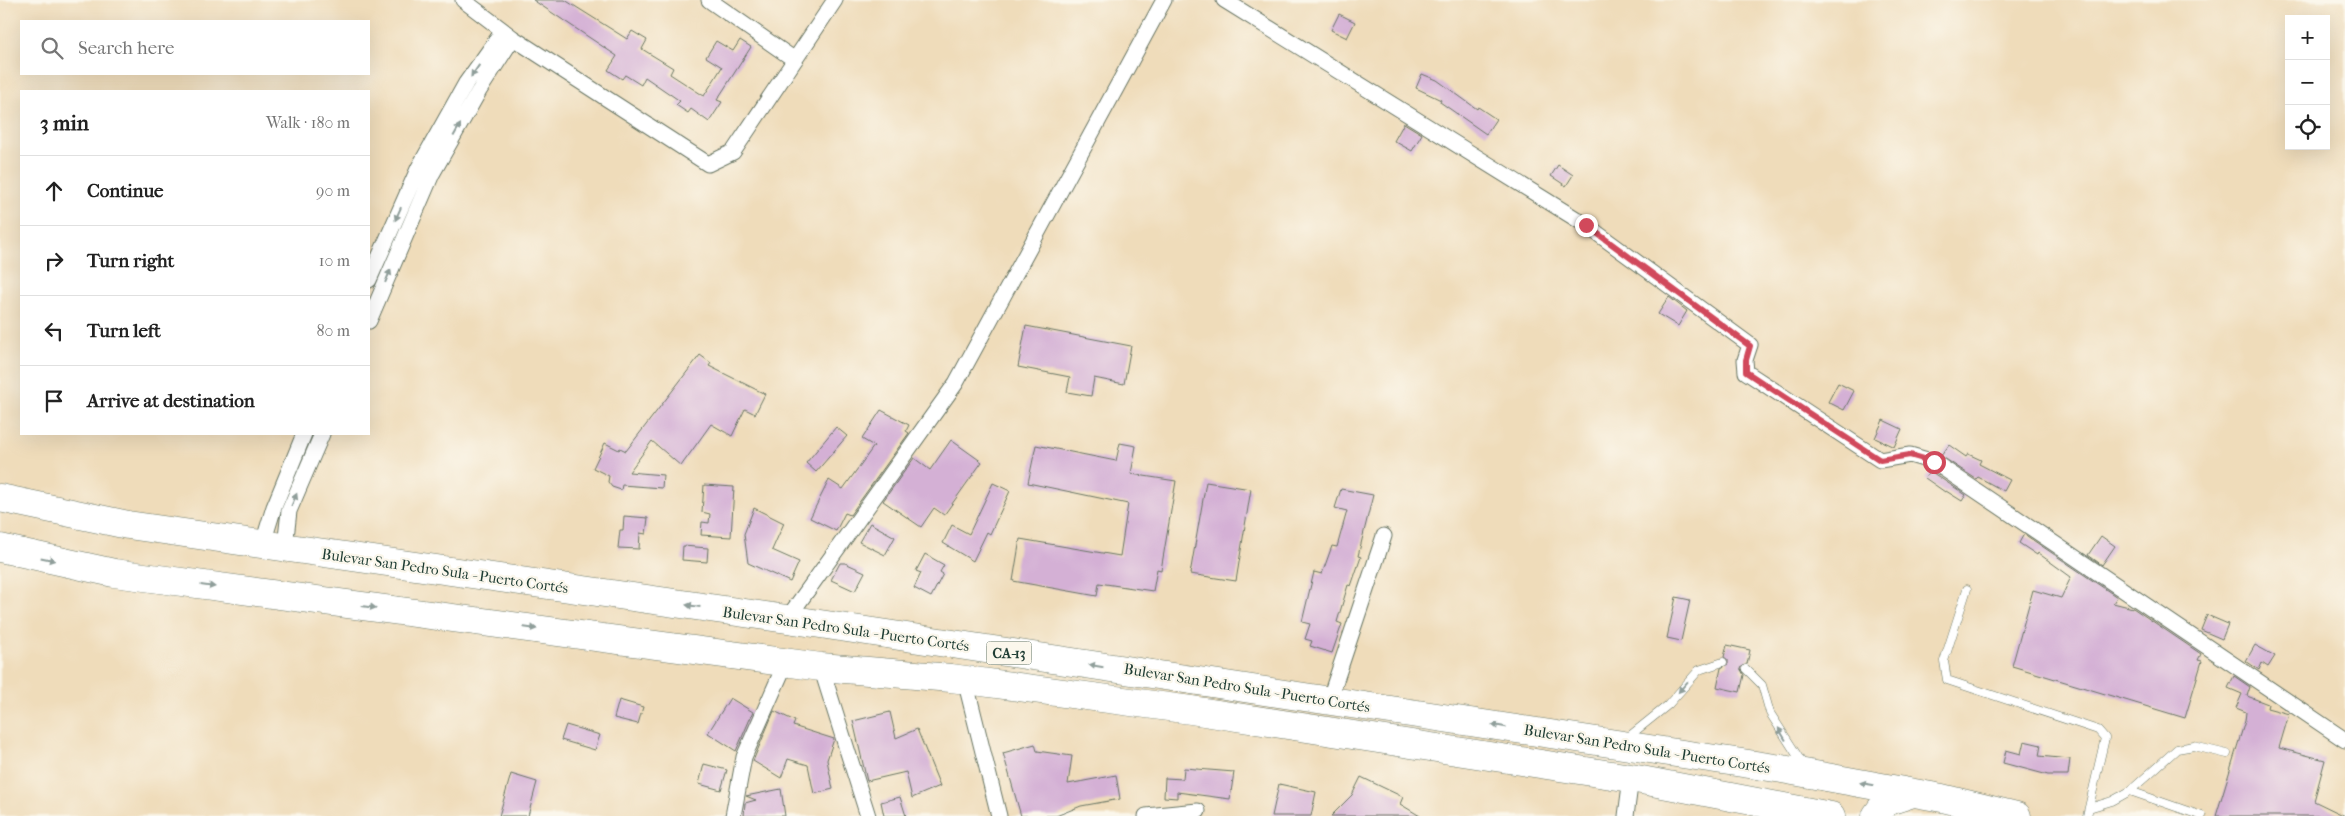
<!DOCTYPE html>
<meta charset="utf-8">
<style>
body{margin:0;font-family:"IM FELL French Canon",serif;background:#f6f6f6;color:#222}
.controls{position:absolute;right:15px;top:15px;display:grid;overflow:hidden;border-radius:0px;box-shadow:0 5px 20px #0002}
.controls button{width:45px;height:45px;display:grid;place-items:center;padding:0;border:0;border-bottom:1px solid #e0e0e0;background:#fff;color:#222;font:25px sans-serif}
.stop{position:absolute;width:15px;height:15px;margin:-11px;border:4px solid #d1495b;border-radius:50%;background:#fff}
.stop.end{background:#d1495b;border-color:#fff;box-shadow:0 1px 5px #0008}
.list{margin:0;padding:0;list-style:none}
h2{display:flex;justify-content:space-between;align-items:center;height:65px;margin:0;padding:0 20px;font-size:21px}
h2 small{font-size:16px;font-weight:400;color:#767676}
.list li{display:grid;grid-template-columns:32px 1fr auto;gap:15px;align-items:center;box-sizing:border-box;height:70px;padding:0 20px;border-top:1px solid #e0e0e0}
.list b{display:block;font-size:19px;white-space:nowrap}
.list em{font-size:16px;font-style:normal;color:#767676}
.icon{flex:none;width:28px;height:28px;fill:none;stroke:currentColor;stroke-width:2;stroke-linecap:round;stroke-linejoin:round}
.map{position:relative;flex:none;width:2345px;height:816px;overflow:hidden}
.search{position:absolute;background:#fff;box-shadow:0 5px 20px #0002;left:20px;top:20px;width:350px;height:55px;display:flex;align-items:center;gap:12px;box-sizing:border-box;padding:0 18px;border-radius:0px;color:#767676;font-size:19px}
.panel{position:absolute;background:#fff;box-shadow:0 5px 20px #0002;left:20px;top:90px;width:350px;height:345px;border-radius:0px}
.map>svg:first-child{display:block}
.building{fill:#d4b0d5}
.lines{fill:none;stroke-linecap:round;stroke-linejoin:round}
.lane-casing{stroke:#687563;stroke-width:9}
.street-casing{stroke:#687563;stroke-width:17}
.highway-casing{stroke:#687563;stroke-width:29}
.lane{stroke:#fff;stroke-width:8}
.street{stroke:#fff;stroke-width:15}
.highway{stroke:#fff;stroke-width:28}
.oneway{fill:#8f9e9a}
.route{stroke:#d1495b;stroke-width:6}
.labels{text-anchor:middle;stroke-width:4.5;stroke-linejoin:round;paint-order:stroke}
.shield{fill:#fbf7ec;stroke:#61756b;stroke-width:1}
.shield-label{font-size:14px;font-weight:bold;fill:#1f3d34}
.street-label{font-size:15px;fill:#1f3d34;stroke:#fbf7ec}
</style>
<div class="map">
<svg width="2345" height="816" viewBox="0 0 2345 816">
<rect width="100%" height="100%" fill="#fbf7ec"/>
<filter id="ink" filterUnits="userSpaceOnUse"><feTurbulence type="fractalNoise" baseFrequency=".02" numOctaves="2"/><feDisplacementMap in="SourceGraphic" scale="10" xChannelSelector="R" yChannelSelector="G"/><feConvolveMatrix kernelMatrix="1 2 1 2 8 2 1 2 1" color-interpolation-filters="sRGB"/></filter>
<filter id="wash" filterUnits="userSpaceOnUse"><feTurbulence type="fractalNoise" baseFrequency=".0096" numOctaves="4" result="noise"/><feDisplacementMap in="SourceGraphic" scale="20" xChannelSelector="R" yChannelSelector="G"/><feGaussianBlur stdDeviation="1.12" result="paint"/><feColorMatrix in="noise" values="0 0 0 0 0 0 0 0 0 0 0 0 0 0 0 0 0 1.4 0 .05"/><feComposite in="paint" operator="in"/></filter>
<g filter="url(#wash)">
<rect width="100%" height="100%" fill="#efdcba"/>
<g id="blocks">
<path class="building" d="M533 0H565L627 39 632 31 647 40 642 49 673 68 670 74 704 96 722 67 706 57 716 41 733 51 740 40 751 47 717 100 722 102 709 122 691 109 688 113 676 105 680 101 645 77 641 85 625 75 622 79 608 70 617 56Z
M1339 14 1355 22 1347 38 1331 30Z
M1422 74 1437 80 1477 109 1478 107 1496 119 1486 134 1440 102 1441 100 1416 88Z
M1404 123 1422 134 1412 151 1394 141Z
M1558 165 1573 175 1566 186 1551 176Z
M1669 297 1687 311 1678 326 1658 314Z
M1026 326 1131 346 1124 384 1094 378 1091 396 1067 392 1070 377 1018 367Z
M700 355 711 363 709 366 765 394 755 414 745 409 732 436 711 424 681 466 652 441 629 472 663 475 662 488 622 485 621 490 612 487 608 482 609 476 593 468 605 443 619 450 620 448 626 451Z
M1838 383 1854 391 1844 410 1828 402Z
M881 410 909 425 906 431 909 433 850 515 845 513 836 531 810 518 829 480 843 489 874 446 862 439Z
M1883 420 1902 429 1894 447 1875 438Z
M836 427 847 436 816 472 806 463Z
M951 440 982 462 944 515 934 508 921 527 883 501 914 458 930 470Z
M1120 443 1136 446 1131 474 1176 481 1161 570 1157 569 1153 591 1099 583 1097 596 1013 581 1020 539 1120 556 1128 504 1028 483 1036 445 1116 461Z
M1949 445 1966 457 1968 454 1981 460 1979 464 2010 480 2004 491 1978 477 1976 479 1941 456Z
M1930 471 1966 495 1962 501 1946 491 1945 492 1925 478Z
M1206 482 1251 489 1236 581 1190 574Z
M993 483 1010 491 990 534 987 532 973 561 943 543 952 525 969 534Z
M704 485 734 487 731 537 701 535 702 522 709 523 710 514 702 512Z
M1341 489 1373 495 1358 556 1361 557 1351 586 1348 585 1337 622 1342 624 1332 653 1310 646 1312 641 1305 639 1310 624 1302 622 1314 572 1322 574 1332 546 1337 547 1347 511 1335 508Z
M754 508 784 523 772 550 799 562 790 582 748 563 744 534Z
M624 516 648 518 646 534 640 533 639 549 618 548 620 530H623Z
M870 523 895 537 885 555 859 542Z
M2024 534 2117 597 2113 603 2133 608 2201 654 2198 660 2202 661 2185 718 2012 666 2033 590 2061 598 2071 577 2038 553 2037 555 2019 543Z
M2101 536 2115 546 2102 565 2088 555Z
M683 546 708 548 707 562 682 560Z
M925 554 944 565 940 572 943 574 931 597 914 588 921 573 916 571Z
M840 563H845L865 572 855 591 831 580Z
M1676 597 1690 600 1681 641 1667 638Z
M2207 615 2228 624 2222 639 2201 630Z
M1727 645 1750 650 1747 664 1740 668 1744 675 1740 692 1717 687 1721 668 1728 664V660L1724 657Z
M2255 645 2275 656 2268 667 2262 663 2259 670 2246 661Z
M2234 676 2250 687 2247 696 2268 704 2267 708 2289 714 2279 748 2325 760 2314 801 2345 816H2216L2245 721 2246 712 2236 708 2242 694 2228 688Z
M730 698 753 712 736 751 708 733Z
M619 700 643 707 638 724 614 718Z
M774 711 795 721 793 726 834 739 827 760 833 789 814 794 808 765 788 759 781 778 753 761Z
M890 712 896 738 917 729 940 786 912 798 906 772 867 781 853 721Z
M566 725 600 735 595 750 561 740Z
M2024 741 2041 745 2039 756 2070 759 2068 775H2048L2003 763 2006 750 2021 754Z
M1035 744 1037 751 1072 756 1068 784 1116 775 1120 799 1081 806 1056 816H1021L1003 753Z
M704 764 727 770 721 790 699 784Z
M1184 768 1234 772 1230 799 1177 792V798L1164 797 1165 778 1183 779Z
M511 774 537 782 528 816H499Z
M1361 777 1403 797 1400 804 1420 816H1331L1352 795Z
M1279 784 1316 792 1311 816H1272Z
M781 789 785 816H744L745 803 756 800 746 796Z
M900 797 906 816H884L881 802Z"/>
</g>
</g>
<g filter="url(#ink)">
<use href="#blocks" fill-opacity="0" stroke="#687563" stroke-width="1"/>
<g class="lines">
<g class="lane-casing">
<path id="lane" d="M1967 589 1944 661 1947 680 2098 730 2105 738 2087 816
M1746 669 1762 685 1770 713 1804 766
M1627 738 1668 705 1699 670 1723 662
M2130 791 2202 816
M2089 808 2112 801 2130 791 2177 749 2194 746 2227 754"/>
</g>
<g class="street-casing">
<path id="street" d="M463 0 513 38 708 164 733 152 835 0
M709 0 795 60
M1224 0 1586 225 1750 345 1745 360 1746 372 1880 460 1910 455 1934 462 2345 740
M369 280 418 169 466 83 503 31
M369 321 432 174 479 91 513 38
M263 543 274 507 304 434
M285 547 289 511 322 434
M787 619 956 383 1164 0
M821 667 868 816
M965 680 999 816
M1329 701 1384 536
M733 816 744 757 786 662
M1146 816 1198 811
M1626 816 1631 778"/>
</g>
<g class="highway-casing">
<path id="highway" d="M0 498 128 525 787 619 1782 769 1942 798 2017 816
M0 548 114 573 821 667 951 678 1191 710 1631 778 1831 816
M1876 816 1886 802 1913 793"/>
</g>
<use href="#lane" class="lane"/>
<use href="#street" class="street"/>
<use href="#highway" class="highway"/>
</g>
<defs><path id="oneway-solid" d="M-6-.8H1V-3.2L6.5 0L1 3.2V.8H-6Z" transform="scale(1.25)"/></defs>
<g class="oneway">
<use href="#oneway-solid" transform="translate(475 71) rotate(125)"/>
<use href="#oneway-solid" transform="translate(457 130) rotate(-61)"/>
<use href="#oneway-solid" transform="translate(398 214) rotate(114)"/>
<use href="#oneway-solid" transform="translate(388 276) rotate(-67)"/>
<use href="#oneway-solid" transform="translate(294 500) rotate(-67)"/>
<use href="#oneway-solid" transform="translate(48 559) rotate(12)"/>
<use href="#oneway-solid" transform="translate(208 586) rotate(7)"/>
<use href="#oneway-solid" transform="translate(693 606) rotate(-172)"/>
<use href="#oneway-solid" transform="translate(369 607) rotate(7)"/>
<use href="#oneway-solid" transform="translate(530 628) rotate(7)"/>
<use href="#oneway-solid" transform="translate(1096 666) rotate(-171)"/>
<use href="#oneway-solid" transform="translate(1683 687) rotate(131)"/>
<use href="#oneway-solid" transform="translate(1499 726) rotate(-171)"/>
<use href="#oneway-solid" transform="translate(1782 734) rotate(-121)"/>
<use href="#oneway-solid" transform="translate(1867 784) rotate(-170)"/>
</g>
</g>
<g class="lines" filter="url(#ink)">
<path class="route" d="M1586 225 1750 346 1746 360V372L1880 460 1910 455 1934 462"/>
</g>
<g class="labels">
<rect class="shield" x="986.5" y="641.5" width="45" height="23" rx="4"/>
<g class="shield-label">
<text x="1009" y="658">CA-13</text>
</g>
<g class="street-label">
<text transform="translate(445 571) rotate(8)" y="5">Bulevar San Pedro Sula - Puerto Cortés</text>
<text transform="translate(846 629) rotate(8)" y="5">Bulevar San Pedro Sula - Puerto Cortés</text>
<text transform="translate(1247 688) rotate(9)" y="5">Bulevar San Pedro Sula - Puerto Cortés</text>
<text transform="translate(1647 749) rotate(9)" y="5">Bulevar San Pedro Sula - Puerto Cortés</text>
</g>
</g>
</svg>
<div class="controls">
<button>+</button>
<button>−</button>
<button><svg class="icon" aria-label="locate" viewBox="0 0 24 24"><circle cx="12" cy="12" r="6"/><path d="M12 2v4M12 18v4M2 12h4M18 12h4"/></svg></button>
</div>
<div class="stop" style="left:1934px;top:462px"></div>
<div class="stop end" style="left:1586px;top:225px"></div>
<div class="search"><svg class="icon" aria-label="search" viewBox="0 0 24 24"><circle cx="10" cy="10" r="6"/><path d="M15 15l6 6"/></svg>Search here</div>
<section class="panel">
<h2>3 min<small>Walk · 180 m</small></h2>
<ul class="list">
<li><svg class="icon" aria-label="ahead" viewBox="0 0 24 24"><path d="M12 20V5M6 11l6-6 6 6"/></svg><div><b>Continue</b></div><em>90 m</em></li>
<li><svg class="icon" aria-label="right" viewBox="0 0 24 24"><path d="M7 20v-9h11M14 6l5 5-5 5"/></svg><div><b>Turn right</b></div><em>10 m</em></li>
<li><svg class="icon" aria-label="left" viewBox="0 0 24 24"><path d="M17 20v-9H6M10 6l-5 5 5 5"/></svg><div><b>Turn left</b></div><em>80 m</em></li>
<li><svg class="icon" aria-label="arrive" viewBox="0 0 24 24"><path d="M6 21V4h12l-3 4 3 4H6"/></svg><div><b>Arrive at destination</b></div></li>
</ul>
</section>
</div>
